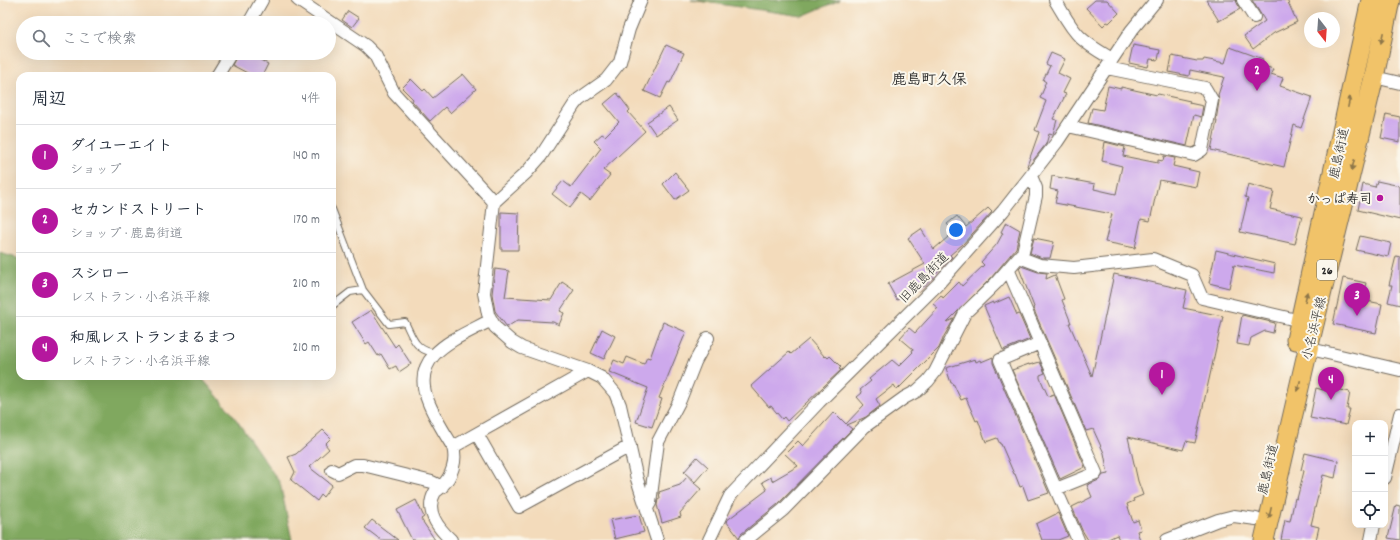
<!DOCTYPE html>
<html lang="ja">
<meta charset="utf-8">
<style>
body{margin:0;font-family:Dekko,"Klee One",sans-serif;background:#f6f6f7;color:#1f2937}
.controls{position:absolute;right:12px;bottom:12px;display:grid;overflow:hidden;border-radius:8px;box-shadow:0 4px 16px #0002}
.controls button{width:36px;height:36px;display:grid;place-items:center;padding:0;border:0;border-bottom:1px solid #e0e1e3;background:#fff;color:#1f2937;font:20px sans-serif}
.compass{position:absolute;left:1304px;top:12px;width:36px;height:36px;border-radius:50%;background:#fff;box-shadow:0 4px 16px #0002;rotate:163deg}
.you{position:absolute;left:956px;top:230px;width:14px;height:14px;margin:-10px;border:3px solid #fff;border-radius:50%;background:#1a73e8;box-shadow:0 0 0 6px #1a73e833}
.badge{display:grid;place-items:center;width:26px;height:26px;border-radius:50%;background:#b5179e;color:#fff;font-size:13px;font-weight:700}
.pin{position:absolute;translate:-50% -33px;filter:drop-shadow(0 1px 2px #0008)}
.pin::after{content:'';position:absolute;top:21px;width:14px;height:12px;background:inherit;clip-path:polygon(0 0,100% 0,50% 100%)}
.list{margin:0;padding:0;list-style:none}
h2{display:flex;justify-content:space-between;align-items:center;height:52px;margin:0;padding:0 16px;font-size:17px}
h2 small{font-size:13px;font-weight:400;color:#747a83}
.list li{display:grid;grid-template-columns:26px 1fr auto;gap:12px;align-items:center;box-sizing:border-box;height:64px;padding:0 16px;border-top:1px solid #e0e1e3}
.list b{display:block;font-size:15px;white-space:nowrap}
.list p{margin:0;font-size:13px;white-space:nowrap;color:#747a83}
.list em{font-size:13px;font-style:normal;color:#747a83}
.icon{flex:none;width:22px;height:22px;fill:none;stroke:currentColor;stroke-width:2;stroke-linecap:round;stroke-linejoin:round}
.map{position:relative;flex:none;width:1400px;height:540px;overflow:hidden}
.search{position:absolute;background:#fff;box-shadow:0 4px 16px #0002;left:16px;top:16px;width:320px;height:44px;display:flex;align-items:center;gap:10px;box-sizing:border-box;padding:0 14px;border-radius:22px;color:#747a83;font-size:15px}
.panel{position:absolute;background:#fff;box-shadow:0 4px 16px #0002;left:16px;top:72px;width:320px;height:308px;border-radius:12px}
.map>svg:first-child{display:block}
.forest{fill:#80a85f;stroke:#566a45}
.building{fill:#cda9ec}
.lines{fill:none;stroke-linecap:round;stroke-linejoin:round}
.service-casing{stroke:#71695d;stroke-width:8}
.minor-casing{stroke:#71695d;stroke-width:14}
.primary-casing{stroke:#71695d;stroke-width:21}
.service{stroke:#fff;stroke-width:6}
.minor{stroke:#fff;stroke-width:12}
.primary{stroke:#f1c369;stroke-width:19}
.oneway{fill:#8e774a}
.poi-dot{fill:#b5179e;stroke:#fbf7ec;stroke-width:1.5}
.labels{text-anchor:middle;stroke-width:4;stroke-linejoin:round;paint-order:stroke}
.shield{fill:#fbf7ec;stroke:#696865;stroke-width:1}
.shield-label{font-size:12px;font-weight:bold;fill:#2b2b2b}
.street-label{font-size:13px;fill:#2b2b2b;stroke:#fbf7ec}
.poi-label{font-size:13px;font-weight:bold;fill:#2b2b2b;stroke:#fbf7ec;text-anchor:end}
.quarter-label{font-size:15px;font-weight:bold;fill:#2b2b2b;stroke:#fbf7ec}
</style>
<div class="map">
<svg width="1400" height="540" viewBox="0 0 1400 540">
<rect width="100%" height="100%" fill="#fbf7ec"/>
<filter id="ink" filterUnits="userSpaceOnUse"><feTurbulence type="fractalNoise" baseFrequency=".025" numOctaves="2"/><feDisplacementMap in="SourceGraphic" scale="8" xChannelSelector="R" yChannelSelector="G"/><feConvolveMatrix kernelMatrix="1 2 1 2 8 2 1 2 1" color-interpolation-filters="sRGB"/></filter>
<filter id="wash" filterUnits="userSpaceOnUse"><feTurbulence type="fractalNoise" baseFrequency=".012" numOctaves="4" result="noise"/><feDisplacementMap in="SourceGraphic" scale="16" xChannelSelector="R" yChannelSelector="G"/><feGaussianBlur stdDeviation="0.9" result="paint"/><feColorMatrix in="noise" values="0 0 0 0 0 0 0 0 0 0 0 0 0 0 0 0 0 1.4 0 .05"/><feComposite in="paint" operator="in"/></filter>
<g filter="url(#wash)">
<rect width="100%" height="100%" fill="#f3dbbb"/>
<path class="forest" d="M691 0H840L802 16Z
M0 253 20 259V376H200L231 412 280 483 292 540H0Z"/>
<g id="blocks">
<path class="building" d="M1095 0H1107L1119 13 1109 23 1107 22 1103 26 1086 8Z
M1206 0H1236L1240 9 1219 21Z
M1252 0H1287L1297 22 1274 33 1253 49 1244 36 1265 21Z
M348 11 359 18 352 27 342 20Z
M666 45 684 53 670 83 668 82 660 98 644 91Z
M1133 45 1160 50 1158 60 1150 59 1148 67 1129 63Z
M1230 47 1263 59 1261 65 1273 69 1271 74 1283 78 1280 86 1312 97 1301 128 1294 125 1284 167 1211 150 1217 121H1216L1219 101 1218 95 1224 77 1190 70 1189 76 1169 72 1172 56 1197 61H1203L1204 59 1225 63Z
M238 53H247L268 64 262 76H253L232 65Z
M1051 53 1065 59 1058 73 1070 79 1063 93 1066 94 1053 119 1057 120 1053 134V135L1049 134 1046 144 1028 167 1027 166 1039 132 1035 130 1046 101 1040 98 1045 86 1044 85 1046 82 1043 80 1050 66 1046 64Z
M463 74 476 89 450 113 445 107 430 121 412 101 413 99 402 88 411 79 423 91 425 89 433 98Z
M1108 86 1121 89V87L1157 95 1158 94 1190 101 1189 103 1203 106 1201 117 1194 115 1187 146 1088 123 1092 108 1103 110Z
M617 93 630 110 628 112 645 131 603 170 610 175 590 201 581 194 570 208 552 194 563 181 571 187 601 148 594 141 602 134 605 136 619 122 604 104Z
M669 107 678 120 656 135 647 122Z
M1386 114 1400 117V142L1381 138Z
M1105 142 1125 147 1123 156 1158 163V160L1163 161 1164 156 1175 158 1173 166 1199 172 1196 187 1159 180 1150 221 1141 219 1135 248 1105 242 1112 214 1055 203 1058 191 1050 189 1052 176 1095 184 1094 189 1116 194 1122 166 1102 161Z
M675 172 689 190 675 200 663 184Z
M1377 181 1400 186V220L1358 210 1363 184 1375 187Z
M1248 184 1274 191 1270 209 1302 216 1295 244 1240 232 1248 198 1245 197Z
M988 208 992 212 963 244 950 255 952 257 925 285 897 300 888 284 925 264 908 238 921 229 934 249 954 232 947 224 957 216 966 227Z
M501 212 519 213 518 250H501Z
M1006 222 1020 230 1016 248 991 278 947 322 954 319 943 338V339L939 348 897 390 894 385 876 399 880 406 866 417 847 425 852 429 778 504 741 534 739 538 726 521 767 490 762 482 771 477 772 481 798 466 785 454 798 441 803 446 834 412 846 424 864 405 857 397 862 393 860 390 871 381 869 379 892 360 899 366 913 352 912 351 913 349 900 338 909 328 915 333 938 308 933 304 941 295 943 298 959 282 962 286 984 265 981 262 997 244 1003 233 1001 232Z
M1360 236 1391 243 1388 257 1356 250Z
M1034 238 1054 242 1050 258H1042L1030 253Z
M1216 250 1275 264 1274 273 1234 265 1229 288 1209 283Z
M1396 256 1400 257V305L1388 302 1392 285H1389Z
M1021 266 1038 272 1047 273 1046 279 1055 275 1064 299 1062 300 1071 323H1069L1092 376 1114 274 1187 290 1183 308 1223 316 1195 443 1186 441 1183 450 1128 437 1138 481 1143 495 1133 499 1134 501 1127 504 1133 522 1138 520 1141 530 1137 531 1140 540H1119L1117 535 1106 540H1088L1082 530 1072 507 1092 497 1087 485 1099 480 1103 475 1108 474 1104 453 1093 429 1086 431 1033 308 1034 307 1019 268Z
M495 269 509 271 505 297 551 300 562 282 574 290 560 311 564 313 559 325 553 322 518 320 507 327 495 311 492 294Z
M1343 278 1366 283 1362 300 1382 304 1376 333 1333 324Z
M1009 297 1017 315 1019 314 1030 339 1003 350 984 306 993 302V304Z
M371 310 395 347 398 344 411 364 399 372 396 366 390 369 381 354 378 356 369 342 366 344 352 322Z
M1242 315 1275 323 1273 333 1265 331 1251 338 1249 346 1237 344Z
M663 322 686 332 659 398 662 399 652 427 636 422 648 388 609 372 614 360 624 364 627 357 644 364 647 357 650 358Z
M602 329 615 336 604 359 591 353Z
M809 339 825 357 826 356 828 358 830 356 841 367 839 369 841 370 787 421 784 417 782 419 771 406 769 407 751 386 789 352 791 354Z
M993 357V363L1049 493 1028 500 1023 486 1020 487 1015 474H1014L1001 444H1000L997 438 986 442 978 420 976 421 966 398 961 400 953 383H951L946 368 975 359 976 362 980 360 981 362Z
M1040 362 1045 373 1040 375V378L1048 396 1054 394 1085 467 1060 479 1012 370 1029 364V365Z
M1323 386 1350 392 1347 409H1350L1346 425 1310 418 1316 388 1323 390Z
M323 430 331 438 325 444 329 449 309 467 332 485 323 497 321 495 317 501 291 480 295 472 288 457 296 454Z
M1305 453 1338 461 1335 478 1323 475 1311 525 1319 527 1316 540H1281L1285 520 1290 521 1295 498 1297 499 1304 471 1301 470Z
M697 457 708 467 695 482 684 472Z
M687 477 701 489 680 513 681 517 662 523 657 505 658 499H660L659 492 680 485Z
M416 500 424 517 421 519 435 540H412L397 510Z
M1396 505 1400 506V540L1388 538Z
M1058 513 1068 536 1058 540H1042L1036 524Z
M639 515 644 532 615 539 610 520Z
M372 520 398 540H381L365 528Z"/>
</g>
</g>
<g filter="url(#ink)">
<use href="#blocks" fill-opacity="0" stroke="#71695d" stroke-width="1"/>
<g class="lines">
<g class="service-casing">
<path id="service" d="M332 209 363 290 389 324 405 322C412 336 415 349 431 352
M332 306 350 292 363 290"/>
</g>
<g class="minor-casing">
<path id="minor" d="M298 0 366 46 375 55 394 93 494 202
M641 0 629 29 620 62 606 80 579 99 574 105 541 156 526 173 494 202 484 293 488 314 495 327 512 342 522 348 588 371 602 378 615 393 620 405 637 479 657 540
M1055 0C1063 13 1070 28 1081 38 1091 47 1102 53 1112 59
M1243 0 1254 17
M249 23 262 0
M217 76 231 53
M1374 77 1400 83
M1068 126 1194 155 1202 150 1212 100 1205 88 1107 68
M1019 257 1040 265 1074 268 1153 259 1192 275 1202 298 1301 321
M1008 269 1096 473 1056 489
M1040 343 1000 360 1078 540
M1302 347 1400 370
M477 434 519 507 630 446
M453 447 588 371
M332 470 338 473 354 465H363L432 482 442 487
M1385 478 1400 414
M647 508 650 503 658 442 680 400 695 362 708 338
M451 540C438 528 424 511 435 492 437 490 440 489 442 486 452 476 457 461 453 447 444 432 434 417 428 401 408 354 458 338 491 320
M709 540 730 496 819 402 938 284 1003 211 1057 142 1131 31 1153 4 1157 0
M746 540 783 510 864 427 904 398 917 391 928 381 935 372 965 313 996 283 1023 252 1036 196V188L1031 176
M1167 540 1218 520 1234 516 1256 519
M1371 540 1374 525"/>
</g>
<g class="primary-casing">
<path id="primary" d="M1296 340 1371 0
M1264 540 1308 349 1374 77 1390 0"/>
</g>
<use href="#service" class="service"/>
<use href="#minor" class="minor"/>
<use href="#primary" class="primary"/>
</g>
<defs><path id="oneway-solid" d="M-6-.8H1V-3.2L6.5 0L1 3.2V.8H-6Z"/></defs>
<g class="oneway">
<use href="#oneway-solid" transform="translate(1382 38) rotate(102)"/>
<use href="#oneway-solid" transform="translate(1349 102) rotate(-78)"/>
<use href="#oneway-solid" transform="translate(1353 165) rotate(104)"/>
<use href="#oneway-solid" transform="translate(1306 297) rotate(-78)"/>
<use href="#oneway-solid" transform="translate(1299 386) rotate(103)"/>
<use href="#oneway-solid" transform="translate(1270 513) rotate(103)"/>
</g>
</g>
<circle class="poi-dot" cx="1380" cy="198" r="4"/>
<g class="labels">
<rect class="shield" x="1317" y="260" width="20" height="20" rx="3"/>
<g class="shield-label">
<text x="1327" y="274">26</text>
</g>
<g class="street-label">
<text transform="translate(1338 153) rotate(-78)" y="5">鹿島街道</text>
<text transform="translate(923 277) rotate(-46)" y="5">旧鹿島街道</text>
<text transform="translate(1313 328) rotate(-76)" y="5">小名浜平線</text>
<text transform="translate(1267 469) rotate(-77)" y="5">鹿島街道</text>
</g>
<g class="poi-label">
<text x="1372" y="203">かっぱ寿司</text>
</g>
<g class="quarter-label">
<text x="929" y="84">鹿島町久保</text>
</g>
</g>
</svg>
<div class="controls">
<button>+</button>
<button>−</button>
<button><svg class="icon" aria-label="locate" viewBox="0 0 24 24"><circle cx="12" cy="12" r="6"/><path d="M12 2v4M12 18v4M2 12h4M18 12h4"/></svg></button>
</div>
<svg class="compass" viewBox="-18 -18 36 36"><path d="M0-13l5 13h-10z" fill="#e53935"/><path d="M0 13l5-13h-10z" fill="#747a83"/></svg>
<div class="you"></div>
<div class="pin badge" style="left:1162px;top:395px">1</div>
<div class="pin badge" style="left:1257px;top:91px">2</div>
<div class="pin badge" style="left:1357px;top:316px">3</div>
<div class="pin badge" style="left:1331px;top:400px">4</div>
<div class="search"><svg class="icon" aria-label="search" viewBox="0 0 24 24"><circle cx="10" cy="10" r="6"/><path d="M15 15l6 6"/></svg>ここで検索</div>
<section class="panel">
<h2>周辺<small>4件</small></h2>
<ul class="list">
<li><span class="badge">1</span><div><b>ダイユーエイト</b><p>ショップ</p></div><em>140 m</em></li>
<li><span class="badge">2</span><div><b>セカンドストリート</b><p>ショップ · 鹿島街道</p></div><em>170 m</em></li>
<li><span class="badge">3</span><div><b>スシロー</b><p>レストラン · 小名浜平線</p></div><em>210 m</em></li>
<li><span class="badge">4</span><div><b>和風レストランまるまつ</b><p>レストラン · 小名浜平線</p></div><em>210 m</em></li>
</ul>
</section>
</div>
